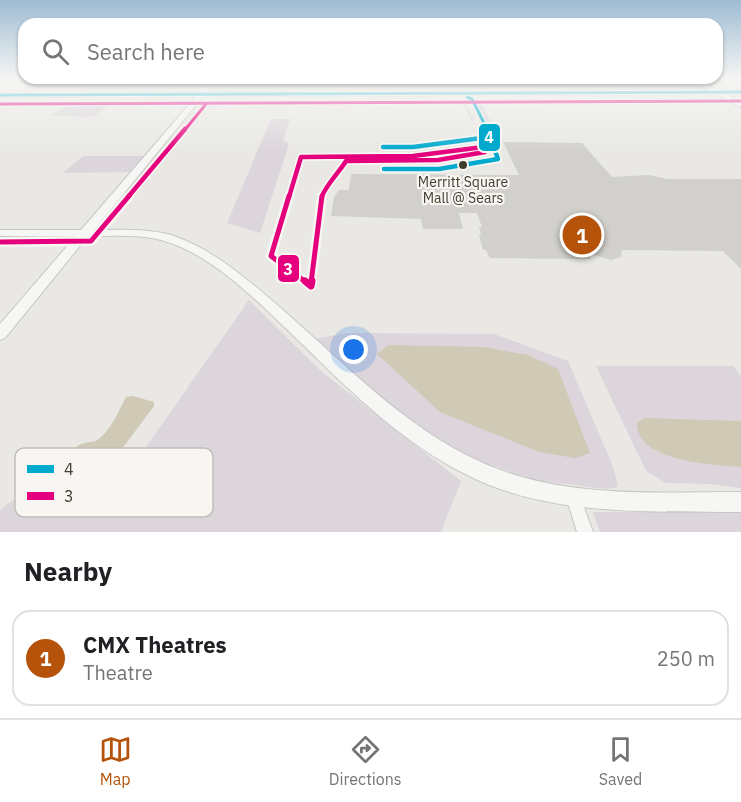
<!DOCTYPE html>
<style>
body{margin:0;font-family:"IBM Plex Sans",sans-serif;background:#f6f6f6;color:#202124}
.you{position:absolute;left:354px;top:350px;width:21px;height:21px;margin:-15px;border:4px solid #fff;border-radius:50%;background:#1a73e8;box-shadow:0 0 0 9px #1a73e833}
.badge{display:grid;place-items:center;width:39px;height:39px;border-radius:50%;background:#b45309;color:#fff;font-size:20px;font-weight:700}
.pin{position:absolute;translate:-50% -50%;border:3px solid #fff;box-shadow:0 2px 6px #0006}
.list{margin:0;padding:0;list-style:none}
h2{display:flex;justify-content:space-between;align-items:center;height:78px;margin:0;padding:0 24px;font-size:26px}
h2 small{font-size:20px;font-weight:400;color:#757577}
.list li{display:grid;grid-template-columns:39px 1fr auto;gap:18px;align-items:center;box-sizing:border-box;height:96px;margin:0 12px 12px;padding:0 12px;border:2px solid #e0e0e0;border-radius:18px}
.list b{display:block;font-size:22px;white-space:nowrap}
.list p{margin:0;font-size:20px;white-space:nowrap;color:#757577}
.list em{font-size:20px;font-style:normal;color:#757577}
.icon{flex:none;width:33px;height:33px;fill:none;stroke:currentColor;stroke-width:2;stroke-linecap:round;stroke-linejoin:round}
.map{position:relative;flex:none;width:741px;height:532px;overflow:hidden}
.search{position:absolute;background:#fff;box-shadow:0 2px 4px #0004;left:18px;right:18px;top:18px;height:66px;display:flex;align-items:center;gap:15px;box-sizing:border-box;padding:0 21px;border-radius:18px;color:#757577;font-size:22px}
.sheet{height:186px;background:#fff}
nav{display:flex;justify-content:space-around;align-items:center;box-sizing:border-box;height:84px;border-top:2px solid #e0e0e0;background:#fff;font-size:16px;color:#757577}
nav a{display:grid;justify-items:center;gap:3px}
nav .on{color:#b45309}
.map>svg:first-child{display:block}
.green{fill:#dcd5db}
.water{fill:#d0c9b6}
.building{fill:#d1d0cd}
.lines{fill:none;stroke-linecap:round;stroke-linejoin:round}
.minor-casing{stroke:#c7c6c3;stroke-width:2}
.tertiary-casing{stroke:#c7c6c3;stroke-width:2}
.primary-casing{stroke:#c6c5c1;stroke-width:2}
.minor{fill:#f6f6f4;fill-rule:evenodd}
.tertiary{fill:#f6f6f4;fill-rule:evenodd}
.primary{fill:#f8f8f7;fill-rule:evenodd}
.bus-1-far1-casing{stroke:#f7f6f3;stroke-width:5}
.bus-1-casing{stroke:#f7f6f3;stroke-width:8}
.bus-2-far3-casing{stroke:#f7f6f3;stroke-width:5}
.bus-2-far2-casing{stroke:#f7f6f3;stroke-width:8}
.bus-2-far1-casing{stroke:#f7f6f3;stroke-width:10}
.bus-2-casing{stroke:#f7f6f3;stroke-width:11}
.bus-1-far1{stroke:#00a9ce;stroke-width:3}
.bus-1{stroke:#00a9ce;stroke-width:4.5}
.bus-2-far3{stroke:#e5007d;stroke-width:3}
.bus-2-far2{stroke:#e5007d;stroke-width:4.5}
.bus-2-far1{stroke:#e5007d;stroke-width:5}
.bus-2{stroke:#e5007d;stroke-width:7}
.bus-dot{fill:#413d2d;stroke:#f7f6f3;stroke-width:2}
.labels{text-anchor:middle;stroke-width:4.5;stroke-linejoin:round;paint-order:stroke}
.far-bus-label{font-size:14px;fill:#413d2d;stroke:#f7f6f3}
.key{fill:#f7f6f3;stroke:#c0beb8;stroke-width:1.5}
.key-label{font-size:16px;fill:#413d2d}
.line-badge{stroke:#f7f6f3;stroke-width:2}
.badge-label{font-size:16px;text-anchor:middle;font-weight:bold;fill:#fff}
</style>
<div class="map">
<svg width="741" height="532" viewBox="0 0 741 532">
<rect width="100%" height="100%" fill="#e9e8e4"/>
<path class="green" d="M483 99H585L594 102H484L482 105 498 136H494L477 104Z
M383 101H460L466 103 474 121 468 120 471 119 464 105H401L400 102H382Z
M74 102H108L110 104 95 116 89 117 51 115Z
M271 119H290L283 140 289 144 260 233 227 223Z
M83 156H144L131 172 63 173Z
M249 300 322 372 461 481 441 532H0V511L6 505 75 463 98 470 144 450Z
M347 333 494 334 568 361 614 469 618 487 605 489 536 480 473 459 411 427 313 339Z
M596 366H733L741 376V488L711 484 666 483 646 471Z
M593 512H741V532H600Z"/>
<path class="water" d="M388 345 483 347 528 355 558 369 590 453 575 458 539 452 440 412 377 354Z
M133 396 154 402V406L110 465 98 470 75 463 76 447C83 442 87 443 95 441 109 435 119 410 126 397Z
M644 418 741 421V467C714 465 636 462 637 423Z"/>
<path class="building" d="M503 142 582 143 612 177 649 175 667 179H741V269L723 251 622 250 621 257 611 260 588 253 591 259 490 258 486 250H483L479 235H481L479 227H482L477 213H459L463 229H423L421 219 331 216 334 197 339 190H349L351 174 519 175Z"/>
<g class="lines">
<g class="minor-casing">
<path id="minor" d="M540 78H544L558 92V94H554Z
M573 489 578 491 593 532H577L566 496 568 491Z"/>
</g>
<g class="tertiary-casing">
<path id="tertiary" d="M212 78H218L94 230C119 230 146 228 171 235 214 249 249 281 283 310 346 365 404 427 481 462 561 499 656 492 741 492V512C650 511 552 517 469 476 404 444 353 394 302 344 263 307 214 254 161 240 138 234 112 236 88 236L5 338 0 340V324L76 236H0V230H81Z
M685 78H693L741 102V107Z"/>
</g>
<g class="primary-casing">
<path id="primary" d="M741 90V94L0 97V93Z"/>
</g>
<use href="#minor" class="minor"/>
<use href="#tertiary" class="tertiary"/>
<use href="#primary" class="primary"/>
<g class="bus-1-far1-casing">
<path id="bus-1-far1" d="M0 95 741 92
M467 97 472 99 488 131"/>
</g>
<g class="bus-1-casing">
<path id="bus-1" d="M383 147H413L489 137
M384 169H439L498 159 487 129"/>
</g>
<g class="bus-2-far3-casing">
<path id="bus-2-far3" d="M0 104 741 101
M184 131 206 104"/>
</g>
<g class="bus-2-far2-casing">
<path id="bus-2-far2" d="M128 197 185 129
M289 197 301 157 413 156 483 147 485 152 438 160 346 161C340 171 323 189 322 197"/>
</g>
<g class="bus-2-far1-casing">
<path id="bus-2-far1" d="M289 196 271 256 307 283
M0 242 91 241 129 196
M311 283 322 196"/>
</g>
<g class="bus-2-casing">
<path id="bus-2" d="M305 281 311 286 312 281"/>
</g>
<use href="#bus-1-far1" class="bus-1-far1"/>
<use href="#bus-1" class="bus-1"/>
<use href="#bus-2-far3" class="bus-2-far3"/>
<use href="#bus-2-far2" class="bus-2-far2"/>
<use href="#bus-2-far1" class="bus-2-far1"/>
<use href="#bus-2" class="bus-2"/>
</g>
<linearGradient id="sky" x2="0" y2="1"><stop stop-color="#9ebcd4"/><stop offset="0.51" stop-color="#f5f5f3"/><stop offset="1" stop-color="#f5f5f3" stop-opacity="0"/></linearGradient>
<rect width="741" height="152" fill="url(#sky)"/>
<circle class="bus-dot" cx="463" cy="165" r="5"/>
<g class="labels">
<g class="far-bus-label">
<text x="463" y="187">Merritt Square<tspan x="463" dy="16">Mall @ Sears</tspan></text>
</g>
</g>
<rect x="15" y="448" width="198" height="69" rx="9" class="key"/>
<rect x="27" y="465" width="27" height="8" fill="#00a9ce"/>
<rect x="27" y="492" width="27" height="8" fill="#e5007d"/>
<g class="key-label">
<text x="64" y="475">4</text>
<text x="64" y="502">3</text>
</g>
<g class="line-badge">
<rect x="478" y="123" width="23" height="29" rx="6" fill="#00a9ce"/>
<rect x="277" y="254" width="23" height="29" rx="6" fill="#e5007d"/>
</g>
<g class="badge-label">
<text x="489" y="143">4</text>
<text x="288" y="275">3</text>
</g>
</svg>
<div class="you"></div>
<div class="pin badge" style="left:582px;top:235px">1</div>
<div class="search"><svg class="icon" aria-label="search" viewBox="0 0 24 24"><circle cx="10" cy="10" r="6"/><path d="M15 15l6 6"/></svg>Search here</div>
</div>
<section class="sheet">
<h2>Nearby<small></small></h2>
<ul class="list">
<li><span class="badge">1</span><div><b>CMX Theatres</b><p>Theatre</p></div><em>250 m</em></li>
</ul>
</section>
<nav>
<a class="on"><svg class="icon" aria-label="map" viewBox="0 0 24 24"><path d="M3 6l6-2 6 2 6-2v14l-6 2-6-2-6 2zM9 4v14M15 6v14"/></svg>Map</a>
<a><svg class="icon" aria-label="directions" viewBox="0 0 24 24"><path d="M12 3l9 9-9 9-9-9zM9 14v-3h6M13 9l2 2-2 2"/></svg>Directions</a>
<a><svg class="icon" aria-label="saved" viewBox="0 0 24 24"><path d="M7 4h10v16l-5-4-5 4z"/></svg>Saved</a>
</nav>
